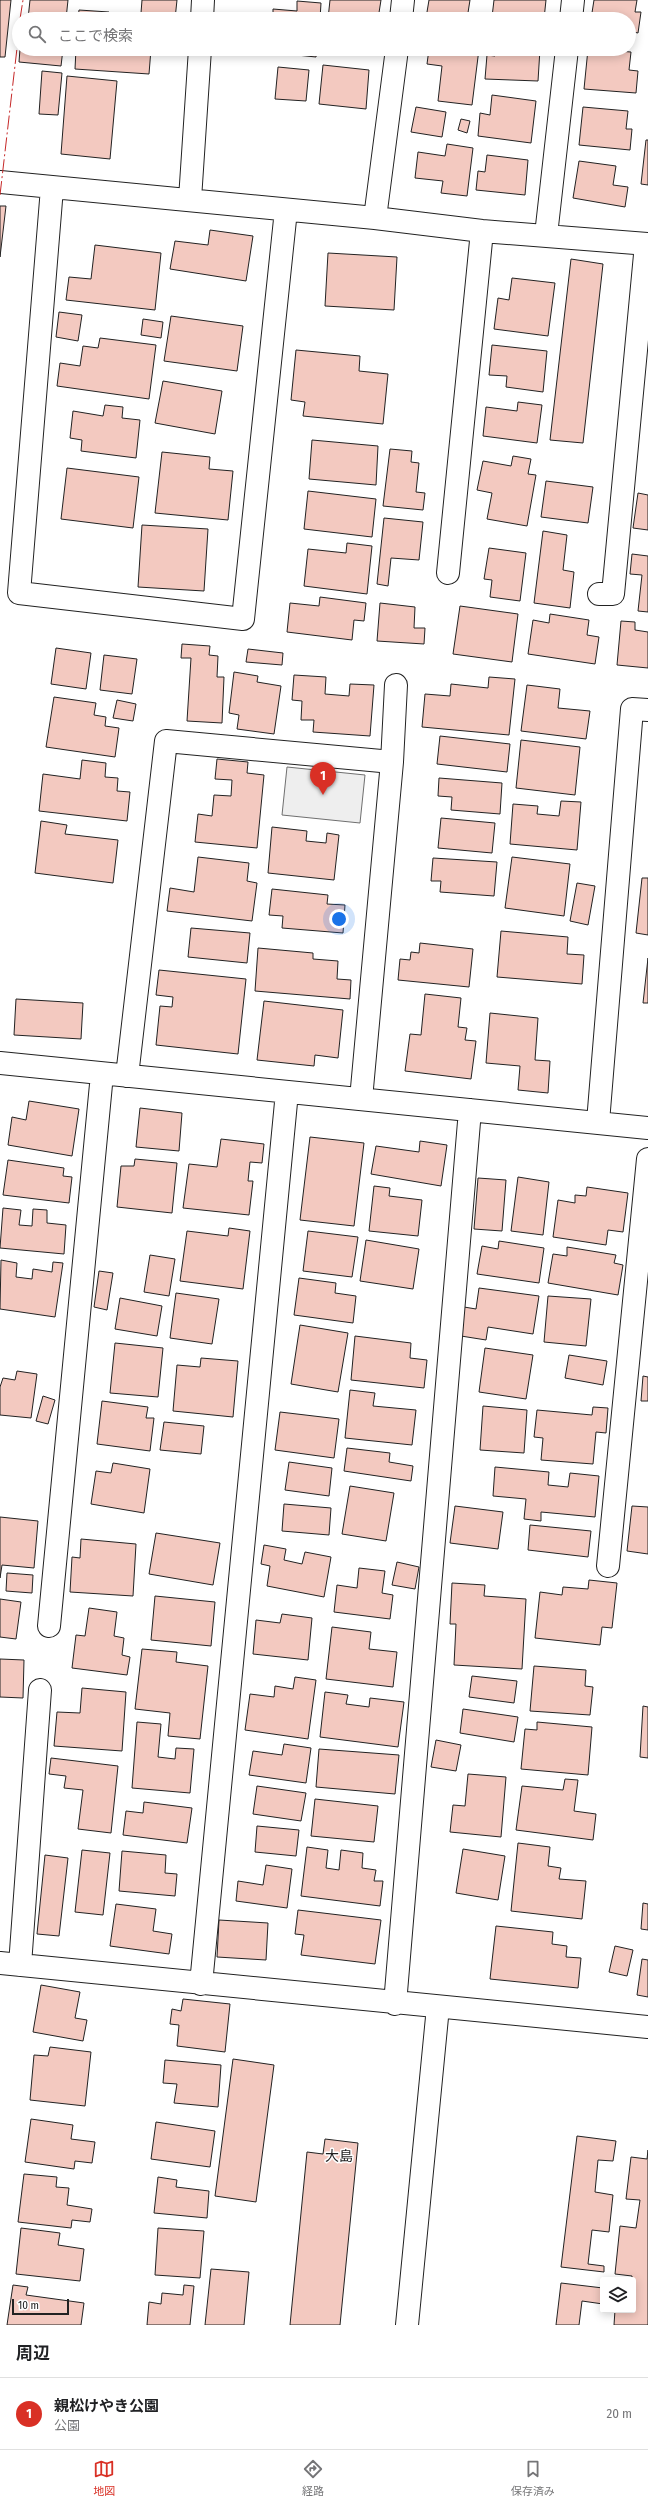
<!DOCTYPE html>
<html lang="ja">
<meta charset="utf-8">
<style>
body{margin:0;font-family:"Fira Sans Condensed","Noto Sans JP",sans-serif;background:#f2f2f2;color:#202124}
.controls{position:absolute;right:12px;bottom:12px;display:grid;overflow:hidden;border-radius:4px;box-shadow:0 2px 10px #0003}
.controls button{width:36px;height:36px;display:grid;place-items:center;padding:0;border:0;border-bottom:1px solid #e0e0e0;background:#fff;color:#202124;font:20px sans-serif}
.scale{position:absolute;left:12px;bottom:10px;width:57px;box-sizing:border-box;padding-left:4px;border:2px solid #222;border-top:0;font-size:11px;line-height:14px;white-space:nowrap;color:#222;-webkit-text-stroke:3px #fff;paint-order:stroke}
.you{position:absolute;left:339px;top:919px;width:14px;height:14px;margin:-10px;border:3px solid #fff;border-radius:50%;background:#1a73e8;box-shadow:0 0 0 6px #1a73e833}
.badge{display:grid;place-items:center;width:26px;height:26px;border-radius:50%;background:#d93025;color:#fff;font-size:13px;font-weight:700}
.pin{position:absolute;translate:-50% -33px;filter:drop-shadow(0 1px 2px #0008)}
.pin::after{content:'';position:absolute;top:21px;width:14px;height:12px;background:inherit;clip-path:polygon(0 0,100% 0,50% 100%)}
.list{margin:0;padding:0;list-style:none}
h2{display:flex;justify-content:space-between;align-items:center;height:52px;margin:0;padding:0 16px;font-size:17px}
h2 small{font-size:13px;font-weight:400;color:#757577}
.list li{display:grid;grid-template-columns:26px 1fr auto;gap:12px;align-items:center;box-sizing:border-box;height:72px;padding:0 16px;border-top:1px solid #e0e0e0}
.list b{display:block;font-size:15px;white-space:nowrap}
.list p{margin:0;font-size:13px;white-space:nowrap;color:#757577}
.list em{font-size:13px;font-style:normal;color:#757577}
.icon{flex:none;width:22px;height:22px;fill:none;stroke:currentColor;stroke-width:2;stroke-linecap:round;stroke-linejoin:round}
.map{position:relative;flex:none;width:648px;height:2325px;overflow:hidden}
.search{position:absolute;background:#fff;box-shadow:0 2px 10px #0003;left:12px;right:12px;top:12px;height:44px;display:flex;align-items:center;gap:10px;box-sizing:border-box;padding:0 14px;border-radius:22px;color:#757577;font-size:15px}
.sheet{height:124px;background:#fff}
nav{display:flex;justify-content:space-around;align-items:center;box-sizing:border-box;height:56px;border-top:1px solid #e0e0e0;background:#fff;font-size:11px;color:#757577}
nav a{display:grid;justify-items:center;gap:2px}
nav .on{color:#d93025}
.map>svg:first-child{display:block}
.green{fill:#eee;stroke:#6f6f6f}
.building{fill:#f3c9c0;stroke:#222}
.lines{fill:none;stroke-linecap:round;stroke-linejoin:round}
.minor-casing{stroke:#222;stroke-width:24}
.minor{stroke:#fff;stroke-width:22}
.power{stroke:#c62828;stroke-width:1;stroke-dasharray:14 3 2 3;stroke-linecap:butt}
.labels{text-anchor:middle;stroke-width:3;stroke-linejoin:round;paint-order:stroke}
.neighbourhood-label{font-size:14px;fill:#222;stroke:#fff}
</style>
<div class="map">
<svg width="648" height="2325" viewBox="0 0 648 2325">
<rect width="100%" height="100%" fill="#fff"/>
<path class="green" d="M287 767 365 775 360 823 282 815Z"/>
<path class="building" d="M0 0H11L5 57H0Z
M30 0H68L66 19H28Z
M142 0H177L175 19H155V13H141Z
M330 0H381L378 19H328Z
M429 0H470L467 19 426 18Z
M494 0H546L544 19 492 17Z
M594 0H637L635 12H641L638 33 629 31V19H591Z
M297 1 321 3 320 19H240L241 16 273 18V9L297 11Z
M79 10 109 12V19H78Z
M20 49H63L61 66 19 62Z
M76 49H151L149 74 75 69Z
M238 49H317L316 57Z
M429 49H479L472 105 438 101 442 66 427 64Z
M495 49H540L538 81 485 79 487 55 495 56Z
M588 49 631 52 629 70 638 71 636 93 584 89Z
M323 65 369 70 366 109 319 104Z
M278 67 309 70 306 101 275 99Z
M42 71 62 73 58 115 39 114Z
M67 76 117 81 110 159 61 154Z
M492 95 536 101 531 143 478 136 480 113 490 115Z
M416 107 446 112 442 137 411 132Z
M583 107 628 111 626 129H632L630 150 579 145Z
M461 119 470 121 467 133 458 130Z
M646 140H648V185L641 184Z
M447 144 473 148 467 196 441 193 443 181 415 178 418 152 445 156Z
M487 155 528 160 525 195 476 190 478 171 485 172Z
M579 161 616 166 613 185 628 187 625 207 573 198Z
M0 206H6L0 257Z
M210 230 253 236 246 281 170 269 175 241 208 245Z
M95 245 161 253 155 310 66 300 69 277 91 279Z
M328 253 397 257 394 310 325 306Z
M571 259 603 264 583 443 550 440Z
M512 278 555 283 548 336 494 329 498 298 509 300Z
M59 312 82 315 78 341 56 337Z
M171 316 243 326 237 371 164 361Z
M143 319 163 322 161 338 141 335Z
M100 338 156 345 149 399 57 386 60 363 80 366 83 346 98 348Z
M492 345 547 351 543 392 506 387 507 376 489 375Z
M296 350 360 356 359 371 388 374 383 424 303 416 305 402 291 400Z
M163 381 222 391 215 434 155 423Z
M518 402 542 405 537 443 483 436 486 407 517 411Z
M105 405 123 407 122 418 140 420 136 458 81 451 82 440 70 438 73 411 103 416Z
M312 440 378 446 376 485 309 479Z
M390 449 412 451 411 462 419 463 416 492 425 493 423 510 383 506Z
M162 452 210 457 209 469 233 471 228 520 155 513Z
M513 456 531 459 528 474 536 475 527 526 487 519 492 493 477 490 483 461 511 466Z
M67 468 139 477 133 528 61 519Z
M546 481 593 487 588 523 541 517Z
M308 491 376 499 372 537 304 529Z
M638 493 648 495V530L633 528Z
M384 518 423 522 419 560 391 558 388 586 377 584Z
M142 525 208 529 204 591 138 587Z
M543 531 567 535 563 570 574 572 570 608 534 603Z
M347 543 372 546 367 594 304 586 308 549 346 553Z
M489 548 526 553 520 601 490 597 492 580 484 579Z
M632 554 648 556V612L638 611 642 575 630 574Z
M320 597 366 603 364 621 354 620 352 640 287 632 290 603 319 606Z
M380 603 415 607 414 628H425L424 644 377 641Z
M460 606 518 614 512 662 453 654Z
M550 614 589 620 587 635 599 637 595 664 528 654 533 620 549 623Z
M621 621 635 622V630L648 632V668L617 665Z
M182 644 210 646 209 655 218 656 217 677H224L222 723 187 721 191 658H181Z
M56 648 91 653 86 689 51 684Z
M248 649 283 653 282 665 246 662Z
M104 655 137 659 132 694 100 690Z
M234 672 258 676 257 682 281 686 274 734 237 729 239 715 229 713Z
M294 675 326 677 325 694 349 696 350 684 374 685 370 736 313 732 314 720H301L302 701 292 700Z
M489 677 515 679 509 735 422 727 425 694 450 696 451 684 488 688Z
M527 685 560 689 558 708 590 711 586 739 521 731Z
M54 697 96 703 94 715 106 717 105 726 119 728 115 757 46 747Z
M117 700 136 704 133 721 113 718Z
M440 736 510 744 507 772 437 764Z
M521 740 580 747 575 795 516 788Z
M217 759 248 762 247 773 264 775 257 848 195 842 198 814 212 816 214 795 231 796 232 780 215 779Z
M82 760 106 763 105 777 118 778 117 791 130 792 127 821 39 811 43 774 80 779Z
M439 778 502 783 500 814 451 810 452 797 438 796Z
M561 801 581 802 577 850 510 844 513 804 538 806 537 814 559 816Z
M441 818 495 823 492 853 438 848Z
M41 821 67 825 65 834 118 840 113 883 35 873Z
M272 827 307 831 306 841 326 843 327 833 339 835 334 880 268 873Z
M198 857 249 863 247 881 257 883 252 921 167 911 170 888 194 892Z
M512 857 570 864 564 916 505 908Z
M433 858 497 862 494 896 440 892 441 881H431Z
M642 878H648V935L636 933Z
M577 883 595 886 588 925 570 921Z
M272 889 328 895 327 904 345 905 343 933 282 928 283 916 269 915Z
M191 928 250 933 247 963 188 957Z
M501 931 568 937 567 954 584 955 582 984 497 977Z
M420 943 473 949 469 987 398 980 400 959 410 960 411 952 419 953Z
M258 948 313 953V959L338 961 337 979 351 980 350 999 255 991Z
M648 958V1003H643Z
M159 970 246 979 238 1054 156 1045 160 1006 172 1007 173 997 156 995Z
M425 994 461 998 458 1027 467 1028 465 1040 476 1041 471 1079 405 1071 410 1034 421 1035Z
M16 999 83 1003 81 1039 14 1035Z
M264 1001 343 1010 338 1058 315 1055 314 1066 257 1060Z
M490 1013 538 1018 535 1060 550 1061 548 1093 518 1090 520 1066 486 1063Z
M29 1101 79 1109 72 1156 8 1145 12 1117 26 1120Z
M140 1108 182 1113 179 1151 136 1147Z
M310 1137 364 1143 354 1226 300 1220Z
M221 1139 264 1144 262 1163 250 1162 248 1181H253L249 1215 183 1208 189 1164 217 1167Z
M420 1141 447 1145 441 1186 371 1174 376 1146 419 1152Z
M135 1159 177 1163 172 1213 117 1207 121 1166H134Z
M8 1160 64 1168 63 1176 72 1177 69 1203 3 1195Z
M518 1177 549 1182 543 1235 511 1231Z
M478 1178 506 1180 502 1231 474 1229Z
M374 1186 390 1188 389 1196 422 1200 418 1236 369 1231Z
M587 1187 628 1193 623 1232 608 1230 606 1245 553 1237 558 1200 575 1203V1195L586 1196Z
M3 1208 21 1210 19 1225 32 1226 33 1209 47 1210V1223L66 1225 64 1254 0 1248Z
M229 1228 250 1231 243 1289 180 1281 187 1231 228 1236Z
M308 1231 358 1237 352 1277 303 1271Z
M366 1240 419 1249 413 1289 360 1281Z
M499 1241 544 1248 539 1283 477 1274 482 1246 498 1249Z
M567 1247 616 1255 614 1263 623 1265 618 1295 548 1283 553 1254 567 1256Z
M150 1255 175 1259 169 1296 144 1292Z
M1 1260 17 1263 16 1277 32 1279 33 1269 52 1272 53 1262 63 1263 55 1317 0 1309Z
M99 1271 113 1273 107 1310 94 1307Z
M299 1278 336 1283 335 1293 356 1296 353 1323 294 1315Z
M479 1288 539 1296 533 1334 488 1327 486 1340 461 1336 464 1307 476 1309Z
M176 1293 219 1299 212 1344 170 1338Z
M548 1296 591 1299 586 1346 544 1342Z
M120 1298 162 1306 157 1336 115 1329Z
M300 1325 348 1333 338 1392 291 1384Z
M355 1336 411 1343 410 1358 427 1360 424 1388 351 1380Z
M115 1343 163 1348 158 1397 110 1393Z
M485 1348 533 1355 526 1399 479 1392Z
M569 1355 607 1361 603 1385 565 1378Z
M201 1358 238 1361 233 1417 173 1411 177 1365 200 1367Z
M17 1371 37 1374 31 1418 0 1415V1387L3 1378 15 1380Z
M643 1376 648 1377V1401H641Z
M350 1390 375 1393 373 1406 416 1410 412 1445 345 1438Z
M43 1396 55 1400 48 1424 36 1421Z
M102 1401 148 1407 146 1418H154L150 1451 97 1444Z
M483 1406 527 1410 524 1453 480 1450Z
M593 1407 608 1408 606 1433 596 1432 593 1464 541 1460 543 1438 534 1437 537 1410 592 1415Z
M280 1412 339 1419 334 1458 275 1450Z
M164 1422 204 1426 201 1454 160 1450Z
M347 1448 390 1453 389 1462 413 1466 411 1481 344 1471Z
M289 1462 332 1468 329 1496 285 1490Z
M113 1463 150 1469 144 1513 91 1504 96 1471 111 1473Z
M495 1467 549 1472 548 1485 568 1487 570 1473 599 1476 595 1517 541 1512V1521L524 1519 526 1499 493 1496Z
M350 1486 394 1493 386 1541 342 1534Z
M284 1504 331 1508 329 1535 282 1531Z
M455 1506 503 1512 498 1549 450 1543Z
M632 1506 648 1507V1554L627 1551Z
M0 1517 38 1521 34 1568 2 1565 0 1578Z
M530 1525 591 1531 588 1557 528 1550Z
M156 1533 220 1543 213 1585 149 1574Z
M81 1539 136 1544 133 1596 70 1592 72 1557 80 1558Z
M264 1545 286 1549 284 1560 302 1564 305 1552 331 1557 324 1597 267 1586 270 1566 261 1564Z
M397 1562 419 1567 415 1589 392 1585Z
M359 1568 385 1571 382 1593 393 1595 390 1619 334 1612 337 1585 357 1588Z
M7 1573 33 1575 32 1593 6 1591Z
M589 1580 617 1583 612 1628 602 1627 600 1645 535 1638 540 1592 562 1595 563 1587 588 1589Z
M452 1583 485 1585 484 1596 526 1599 522 1669 454 1665 456 1624H450Z
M155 1596 215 1602 211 1646 151 1640Z
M0 1599 21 1602 16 1639 0 1637Z
M89 1608 117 1612 114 1636 124 1638 122 1655 130 1657 127 1675 72 1668 76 1635 85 1636Z
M282 1614 312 1618 308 1660 253 1654 256 1620 280 1623Z
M332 1627 371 1632 369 1649 397 1652 393 1687 326 1679Z
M142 1649 177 1652 176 1662 208 1666 200 1739 168 1736 170 1713 135 1709Z
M0 1659 24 1660 23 1698 0 1697Z
M534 1666 586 1670 585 1686 593 1687 590 1715 530 1711Z
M472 1676 517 1681 514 1703 469 1697Z
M295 1677 316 1680 308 1739 245 1730 250 1694 274 1697 275 1686 293 1689Z
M82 1688 126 1692 122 1751 54 1746 57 1712 80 1713Z
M325 1692 348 1695 346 1704 369 1707 370 1698 404 1702 398 1747 320 1737Z
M643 1706 648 1707V1758L640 1757Z
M463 1709 518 1717 514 1742 460 1733Z
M137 1722 161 1724 158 1757 175 1759 176 1748 194 1749 190 1793 132 1788Z
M537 1722 592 1727 588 1775 521 1769 525 1729 537 1730Z
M436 1740 461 1745 456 1771 431 1767Z
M284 1744 311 1748 306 1783 249 1775 253 1751 282 1755Z
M319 1749 399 1755 395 1794 316 1787Z
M51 1758 118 1766 111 1833 78 1829 83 1790 64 1788 66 1776 49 1774Z
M468 1774 506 1777 501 1837 450 1832 453 1805 465 1806Z
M565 1779 578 1780 574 1811 596 1814 593 1840 516 1830 522 1786 563 1790Z
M257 1786 306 1793 301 1821 253 1814Z
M315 1799 378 1806 374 1842 311 1836Z
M144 1802 192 1808 187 1843 123 1835 126 1811 143 1813Z
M257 1826 299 1830 296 1856 255 1852Z
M518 1843 550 1847 548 1866 561 1868 559 1879 586 1881 582 1919 511 1911Z
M307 1847 328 1850 326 1868 339 1870 341 1850 363 1853 362 1868 376 1870 374 1881H383L380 1906 301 1896Z
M463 1849 505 1856 498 1900 456 1893Z
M82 1850 110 1853 103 1915 75 1912Z
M122 1851 166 1855 165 1873 177 1874 175 1896 119 1891Z
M45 1855 68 1858 59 1936 37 1934Z
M266 1865 292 1869 287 1908 236 1901 238 1881 263 1885Z
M643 1903 648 1904V1930L641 1929Z
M116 1904 156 1909 153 1931 172 1934 169 1954 110 1946Z
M298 1910 381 1920 375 1964 301 1955 304 1935 295 1934Z
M219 1920 268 1923 266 1960 217 1957Z
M496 1926 553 1932 552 1944 567 1946 566 1957 581 1958 578 1988 490 1979Z
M615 1946 633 1950 627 1976 609 1972Z
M642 1959 648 1960V1997L637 1995Z
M41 1985 80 1992 75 2018 87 2020 83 2041 33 2032Z
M183 1999 230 2004 225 2052 177 2046 179 2025 170 2024 172 2009 181 2011Z
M50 2047 91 2052 85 2106 30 2100 34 2055 48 2056Z
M233 2059 274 2065 256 2202 215 2196Z
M165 2060 221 2065 218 2107 174 2103 177 2084 163 2083Z
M31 2119 73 2125 71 2139 95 2142 92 2163 75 2161 74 2169 25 2162Z
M156 2122 215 2131 210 2167 151 2159Z
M577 2136 616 2141 613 2161 598 2160 595 2192 613 2195 609 2232 592 2230 588 2264 604 2266V2272L561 2267Z
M325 2139 358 2143 340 2325H290L307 2152 323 2154Z
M648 2150V2325H614L615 2310H633L632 2276 615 2274 620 2226 636 2228 640 2200 626 2199 631 2157 647 2159Z
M24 2174 57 2177 56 2187 69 2188 67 2205 92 2209 90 2222 72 2220 71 2228 18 2222Z
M158 2177 177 2180 176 2187 209 2191 207 2218 154 2213Z
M21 2228 60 2233 58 2245 84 2249 80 2281 16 2274Z
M158 2228 204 2231 200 2278 155 2275Z
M211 2269 249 2272 244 2325H205Z
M561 2283 603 2288V2304L582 2301 579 2325H556Z
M13 2285 28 2287 26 2295 84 2303 81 2325H7Z
M184 2285 194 2286 190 2325H147L149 2302 161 2304 162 2293 183 2295Z"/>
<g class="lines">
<g class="minor-casing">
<path id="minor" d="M202 19 203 0
M401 19 403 0
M571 19 573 0
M0 182 375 218 482 231 648 244
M52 188 19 593 243 619 286 210
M190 199 200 49
M375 218 397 49
M546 235 567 49
M448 573 482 231
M599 594H613L646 244
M0 1063 648 1128
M127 1076 166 741 392 762
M361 1099 392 762 396 685
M598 1122 632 709 648 710
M608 1566 648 1159
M49 1626 102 1074
M0 1963 648 2027
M20 1965 40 1690
M201 1984 287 1092
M395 2004 470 1110
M407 2325 438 2007"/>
</g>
<use href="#minor" class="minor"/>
<path class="power" d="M20 19 23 0
M0 195 19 31"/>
</g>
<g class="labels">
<g class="neighbourhood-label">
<text x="339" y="2161">大島</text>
</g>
</g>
</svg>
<div class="controls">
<button><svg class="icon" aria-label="layers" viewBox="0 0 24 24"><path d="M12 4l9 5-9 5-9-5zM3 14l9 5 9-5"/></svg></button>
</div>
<div class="scale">10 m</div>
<div class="you"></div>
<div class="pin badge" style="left:323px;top:795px">1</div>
<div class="search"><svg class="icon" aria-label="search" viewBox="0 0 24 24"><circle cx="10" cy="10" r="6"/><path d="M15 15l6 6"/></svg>ここで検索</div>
</div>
<section class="sheet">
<h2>周辺<small></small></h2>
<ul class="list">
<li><span class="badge">1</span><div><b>親松けやき公園</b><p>公園</p></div><em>20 m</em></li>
</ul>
</section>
<nav>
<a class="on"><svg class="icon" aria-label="map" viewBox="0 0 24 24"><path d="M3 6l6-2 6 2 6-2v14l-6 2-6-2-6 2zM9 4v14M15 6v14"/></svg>地図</a>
<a><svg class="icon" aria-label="directions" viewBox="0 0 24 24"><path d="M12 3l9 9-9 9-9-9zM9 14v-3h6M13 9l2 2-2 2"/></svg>経路</a>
<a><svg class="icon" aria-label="saved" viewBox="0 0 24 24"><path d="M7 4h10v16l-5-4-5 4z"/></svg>保存済み</a>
</nav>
